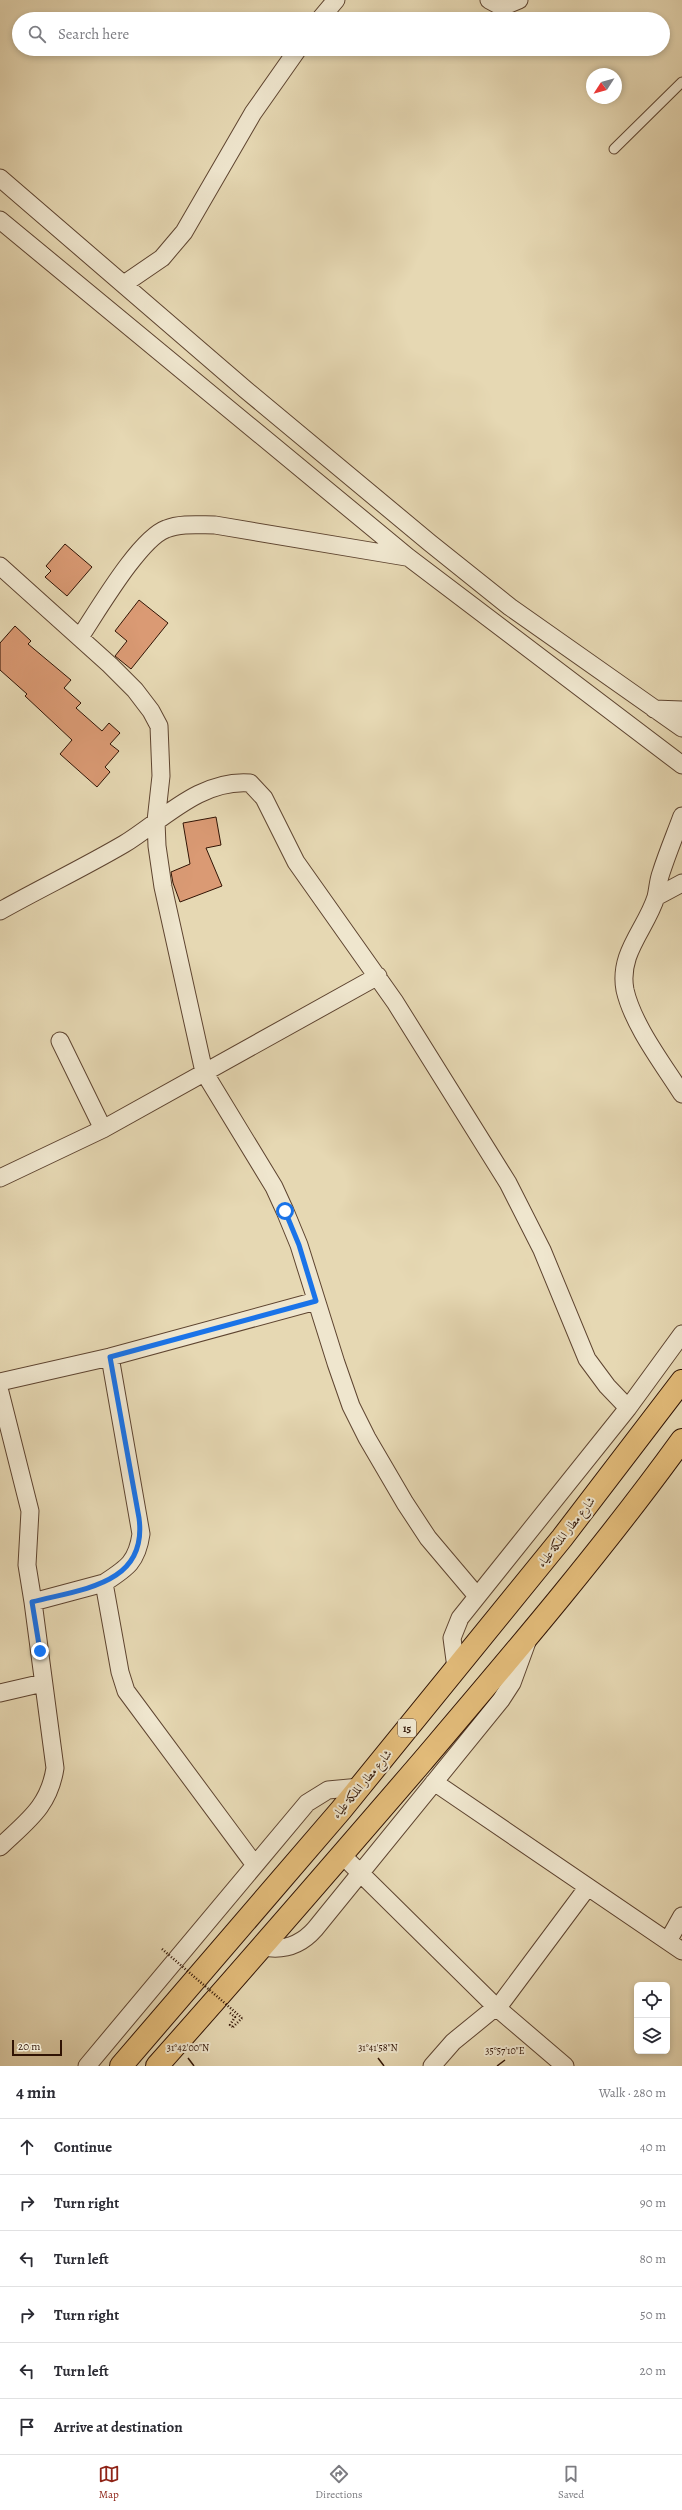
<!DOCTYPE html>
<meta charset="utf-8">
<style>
body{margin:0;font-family:Alegreya,Amiri,serif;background:#f2f2f3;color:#2b2b33}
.controls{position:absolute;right:12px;bottom:12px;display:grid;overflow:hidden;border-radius:6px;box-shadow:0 2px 6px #0003}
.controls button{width:36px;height:36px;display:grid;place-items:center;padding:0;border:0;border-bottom:1px solid #e1e1e2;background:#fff;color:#2b2b33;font:20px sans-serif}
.compass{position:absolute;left:586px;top:68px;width:36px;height:36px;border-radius:50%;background:#fff;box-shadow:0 2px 6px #0003;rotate:234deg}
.scale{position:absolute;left:12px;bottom:10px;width:50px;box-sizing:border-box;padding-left:4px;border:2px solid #301304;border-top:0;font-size:11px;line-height:14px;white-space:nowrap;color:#301304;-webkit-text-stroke:3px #efe6ce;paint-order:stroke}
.stop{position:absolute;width:12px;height:12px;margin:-9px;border:3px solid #1a73e8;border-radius:50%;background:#fff}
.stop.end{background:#1a73e8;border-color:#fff;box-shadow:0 1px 4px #0008}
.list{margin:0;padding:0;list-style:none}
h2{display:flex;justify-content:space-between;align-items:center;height:52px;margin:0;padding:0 16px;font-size:17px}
h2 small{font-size:13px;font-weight:400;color:#7c7c81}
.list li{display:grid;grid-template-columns:26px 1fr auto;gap:12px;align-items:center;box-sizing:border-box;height:56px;padding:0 16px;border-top:1px solid #e1e1e2}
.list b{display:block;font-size:15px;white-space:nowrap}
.list em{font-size:13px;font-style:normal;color:#7c7c81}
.icon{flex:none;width:22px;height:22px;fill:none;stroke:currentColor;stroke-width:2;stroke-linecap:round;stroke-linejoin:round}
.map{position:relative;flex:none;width:682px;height:2066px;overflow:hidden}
.search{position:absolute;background:#fff;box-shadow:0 2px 6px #0003;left:12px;right:12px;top:12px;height:44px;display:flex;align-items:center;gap:10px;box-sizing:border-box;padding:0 14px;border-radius:22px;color:#7c7c81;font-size:15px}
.sheet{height:388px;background:#fff}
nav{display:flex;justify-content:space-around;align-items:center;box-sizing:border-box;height:56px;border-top:1px solid #e1e1e2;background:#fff;font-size:11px;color:#7c7c81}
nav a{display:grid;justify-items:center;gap:2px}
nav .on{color:#8f2418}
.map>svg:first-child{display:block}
.building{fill:#da9a74;stroke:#301304}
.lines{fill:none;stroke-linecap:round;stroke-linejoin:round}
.lane-casing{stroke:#5e4430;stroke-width:11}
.street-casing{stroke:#5e4430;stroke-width:19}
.highway-casing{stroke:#301304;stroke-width:24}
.path{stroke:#301304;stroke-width:2.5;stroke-dasharray:1 2;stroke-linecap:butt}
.lane{stroke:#efe6ce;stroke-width:9}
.street{stroke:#efe6ce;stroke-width:17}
.highway{stroke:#e3bc7a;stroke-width:22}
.path-bridge{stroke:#301304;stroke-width:2.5;stroke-dasharray:1 2;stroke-linecap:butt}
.route{stroke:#1a73e8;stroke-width:5}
.ticks{fill:none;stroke:#301304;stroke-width:1.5}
.labels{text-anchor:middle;stroke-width:4;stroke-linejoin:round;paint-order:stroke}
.shield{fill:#efe6ce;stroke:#695241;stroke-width:1}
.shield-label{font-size:11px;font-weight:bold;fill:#301304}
.street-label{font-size:12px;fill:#301304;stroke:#efe6ce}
.ticks-label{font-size:10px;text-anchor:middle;fill:#301304;stroke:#efe6ce;stroke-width:4;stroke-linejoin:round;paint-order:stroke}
</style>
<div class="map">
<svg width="682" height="2066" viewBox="0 0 682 2066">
<rect width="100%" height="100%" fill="#e6d8b3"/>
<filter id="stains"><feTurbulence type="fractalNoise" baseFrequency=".005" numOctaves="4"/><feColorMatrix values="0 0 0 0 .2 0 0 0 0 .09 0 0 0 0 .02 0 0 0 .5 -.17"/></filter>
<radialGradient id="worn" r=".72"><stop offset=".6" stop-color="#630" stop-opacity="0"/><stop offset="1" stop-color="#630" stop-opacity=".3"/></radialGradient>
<path class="building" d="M65 544 92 567 67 596 45 577 51 571 46 566Z
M139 600 168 623 131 669 115 656 127 641 115 631Z
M15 626 31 641 28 644 71 680 64 688 81 703 76 708 102 731 109 723 120 733 110 744 119 751 105 767 110 772 97 787 60 754 72 740 25 696 27 694 0 670V643Z
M216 817 221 845 206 848 222 886 180 902 173 883 171 872 190 864 183 823Z"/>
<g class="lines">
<g class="lane-casing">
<path id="lane" d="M614 149 682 82"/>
</g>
<g class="street-casing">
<path id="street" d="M489 0 502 7 519 0
M320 19 336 0
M0 178 246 390 430 543 510 607 682 728
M0 220 408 557 682 765
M124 284 162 258 184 232 253 113 298 49
M0 566 110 665 135 690 151 711 159 726 161 776 156 821 157 846 163 887 204 1072 274 1187 285 1211 299 1245 336 1363 351 1406 367 1438 405 1503 428 1538 477 1596
M80 637C97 612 139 539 166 529 181 523 199 525 215 525L406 557
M654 709 682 710
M682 816C675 835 667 854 661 873 658 881 658 889 656 897 646 929 618 953 625 990 633 1025 663 1064 682 1094
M656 897 682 883
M0 911C41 888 83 868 124 844 163 820 200 779 250 783L264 798 296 862 395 1002 508 1183 542 1250 587 1359 607 1386 628 1408
M60 1041 103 1129
M0 1178 103 1129 378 976
M0 1382 110 1357 316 1301
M0 1392 30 1511 27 1565 33 1602 104 1583 120 1672 126 1691 255 1865
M104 1583C127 1568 137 1562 141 1534L110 1357
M456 1668 452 1638 460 1618 628 1408 682 1334
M0 1693 43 1683
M434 1782 682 1951
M0 1847C27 1821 49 1807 55 1768L33 1602
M342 1855 496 2007 565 2066
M668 1941 682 1916
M263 1947C284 1951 301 1945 315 1929L501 1700 512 1683 527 1642
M87 2066 307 1803 328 1790 360 1787
M432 2066 453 2042 502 2002 587 1888"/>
</g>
<g class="highway-casing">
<path id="highway" d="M121 2066 341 1810 562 1538 682 1381
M157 2066C246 1966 334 1864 421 1763 511 1657 601 1552 682 1440"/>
</g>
<path class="path" d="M230 2013 235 2017 230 2025 233 2027
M233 2027 242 2018"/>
<use href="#lane" class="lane"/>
<use href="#street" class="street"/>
<use href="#highway" class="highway"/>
<path class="path-bridge" d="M162 1949 242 2018"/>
</g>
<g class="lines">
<path class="route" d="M40 1651 32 1602C81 1589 148 1585 139 1518L110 1357 316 1301 299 1245 285 1211"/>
</g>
<path class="ticks" d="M188 2058 194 2066M378 2058 384 2066M497 2066 505 2060"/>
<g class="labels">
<rect class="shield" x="398" y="1719" width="18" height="18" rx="3"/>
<g class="shield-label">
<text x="407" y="1732">15</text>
</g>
<g class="street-label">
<text transform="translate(566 1532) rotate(-52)" y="4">شارع مطار الملكة علياء</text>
<text transform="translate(362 1784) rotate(-50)" y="4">شارع مطار الملكة علياء</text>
</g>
</g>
<g class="ticks-label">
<text x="188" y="2051">31°42'00"N</text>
<text x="378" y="2051">31°41'58"N</text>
<text x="505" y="2054">35°57'10"E</text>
</g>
<rect width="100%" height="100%" filter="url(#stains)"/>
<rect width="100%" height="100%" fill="url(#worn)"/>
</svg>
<div class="controls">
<button><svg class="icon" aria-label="locate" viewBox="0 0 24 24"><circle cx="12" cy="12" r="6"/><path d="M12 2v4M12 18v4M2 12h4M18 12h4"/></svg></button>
<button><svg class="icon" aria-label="layers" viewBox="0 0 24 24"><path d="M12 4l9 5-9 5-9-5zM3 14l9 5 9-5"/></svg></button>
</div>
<svg class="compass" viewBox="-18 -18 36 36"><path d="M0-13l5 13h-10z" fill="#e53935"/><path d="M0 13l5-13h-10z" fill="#7c7c81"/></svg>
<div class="scale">20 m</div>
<div class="stop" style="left:285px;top:1211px"></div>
<div class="stop end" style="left:40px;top:1651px"></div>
<div class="search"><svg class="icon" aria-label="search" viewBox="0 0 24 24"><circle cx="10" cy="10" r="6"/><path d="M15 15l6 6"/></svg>Search here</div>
</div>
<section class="sheet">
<h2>4 min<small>Walk · 280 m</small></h2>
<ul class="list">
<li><svg class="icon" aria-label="ahead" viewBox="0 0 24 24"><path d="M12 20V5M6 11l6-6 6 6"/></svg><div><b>Continue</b></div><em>40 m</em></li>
<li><svg class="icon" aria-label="right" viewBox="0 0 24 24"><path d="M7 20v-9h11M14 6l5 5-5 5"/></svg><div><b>Turn right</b></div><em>90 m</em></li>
<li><svg class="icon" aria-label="left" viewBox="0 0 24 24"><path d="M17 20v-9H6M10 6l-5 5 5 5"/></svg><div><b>Turn left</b></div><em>80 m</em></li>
<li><svg class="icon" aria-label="right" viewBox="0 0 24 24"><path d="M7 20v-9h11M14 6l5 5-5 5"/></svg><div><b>Turn right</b></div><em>50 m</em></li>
<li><svg class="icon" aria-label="left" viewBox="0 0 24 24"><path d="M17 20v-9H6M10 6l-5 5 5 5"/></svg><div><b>Turn left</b></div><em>20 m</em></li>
<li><svg class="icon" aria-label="arrive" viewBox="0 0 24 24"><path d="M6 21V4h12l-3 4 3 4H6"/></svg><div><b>Arrive at destination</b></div></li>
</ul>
</section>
<nav>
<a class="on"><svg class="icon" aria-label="map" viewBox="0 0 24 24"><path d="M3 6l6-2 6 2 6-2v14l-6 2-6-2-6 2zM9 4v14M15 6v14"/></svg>Map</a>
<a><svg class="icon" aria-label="directions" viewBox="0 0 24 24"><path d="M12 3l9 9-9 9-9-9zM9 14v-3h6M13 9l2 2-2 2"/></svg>Directions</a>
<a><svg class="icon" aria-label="saved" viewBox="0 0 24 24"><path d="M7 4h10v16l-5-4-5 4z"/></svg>Saved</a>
</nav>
